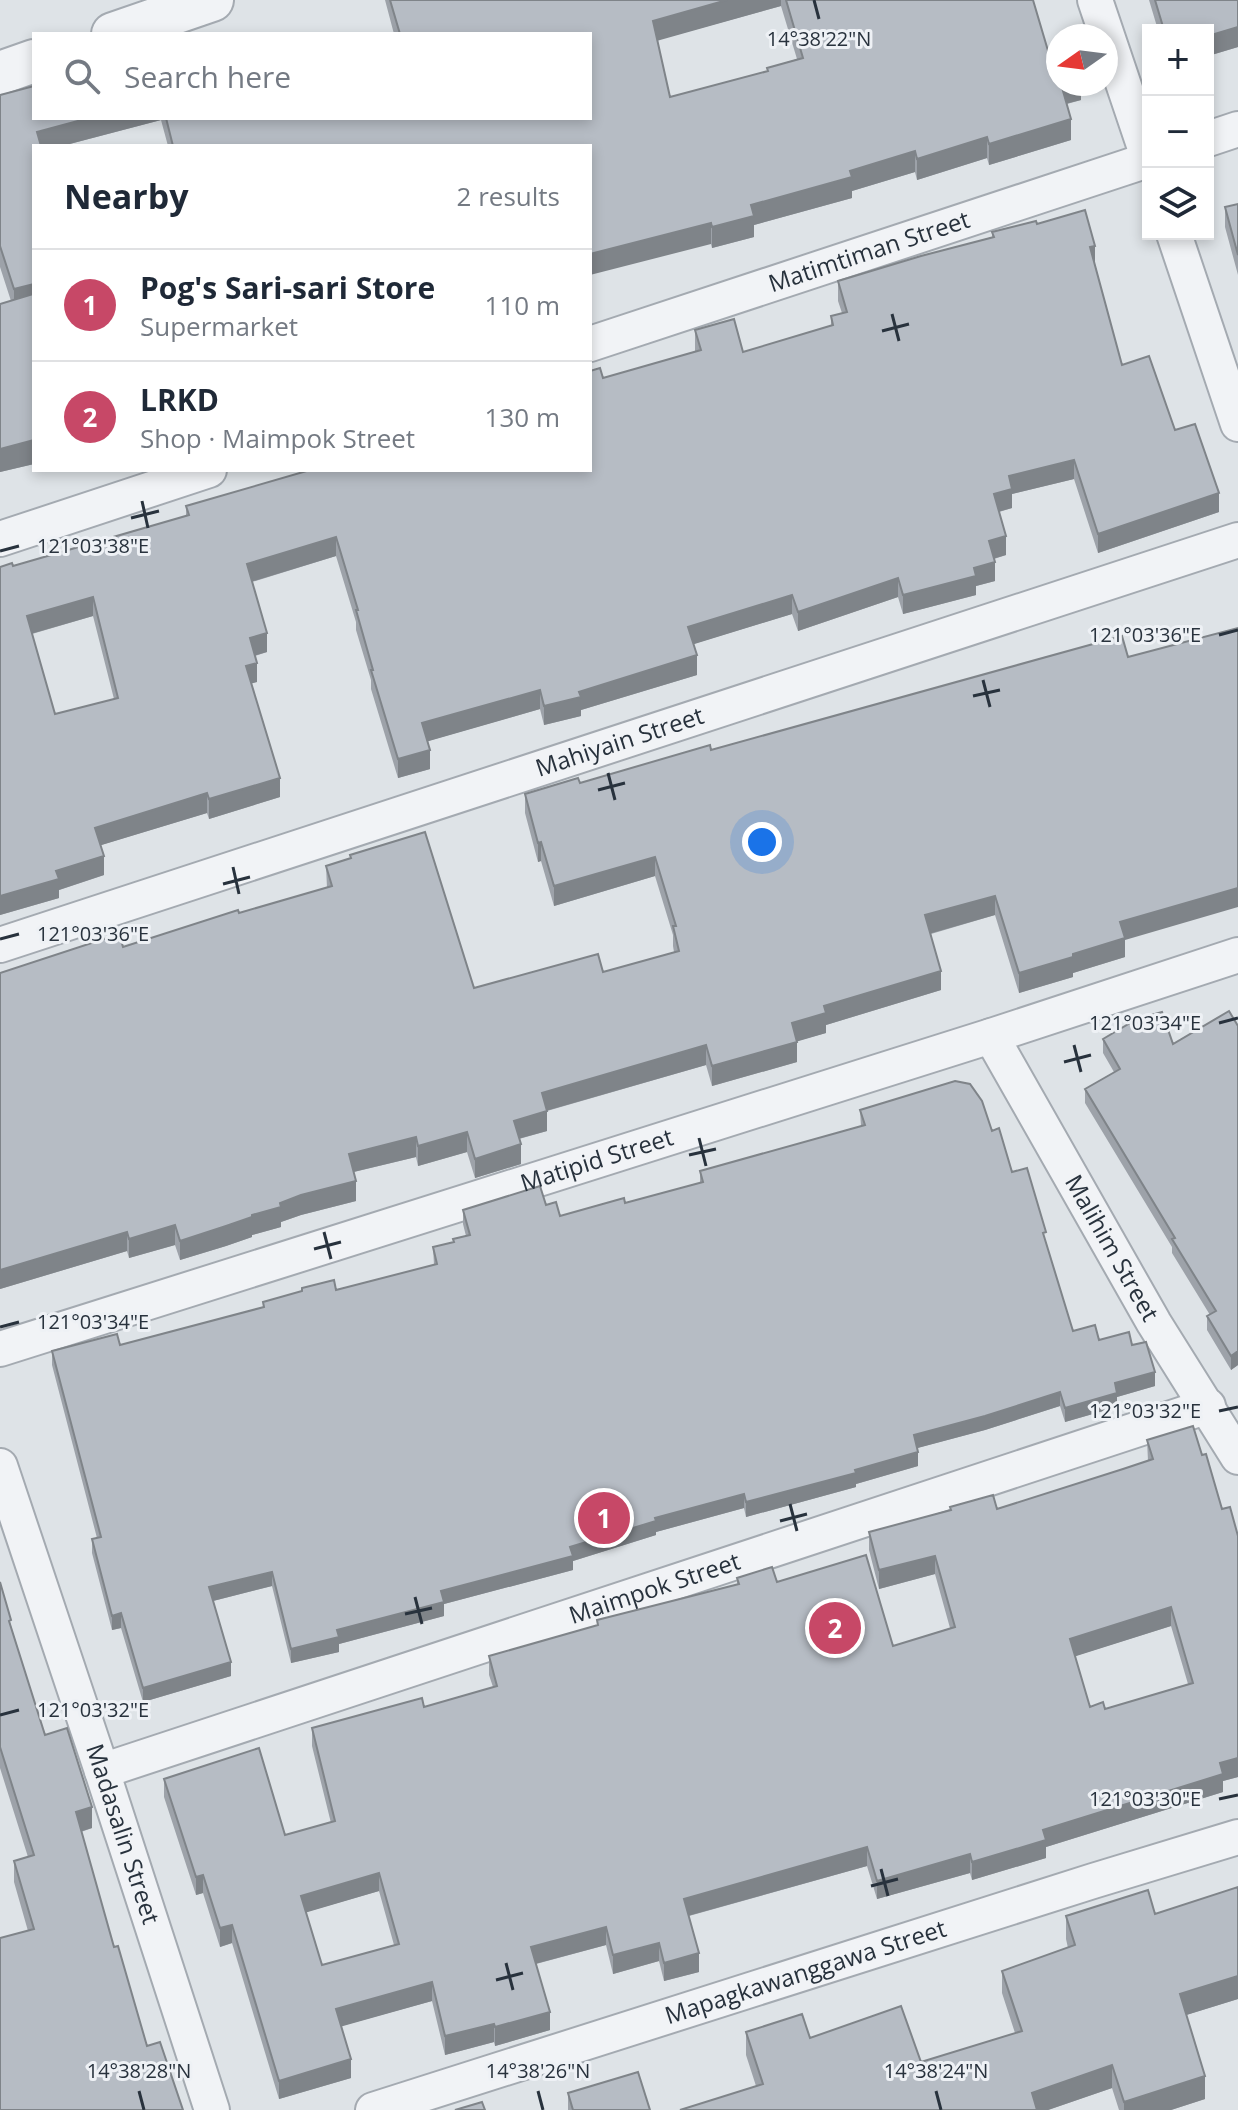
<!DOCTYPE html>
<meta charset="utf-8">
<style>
body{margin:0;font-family:"Open Sans",sans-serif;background:#f2f2f3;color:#1f2937}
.controls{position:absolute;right:24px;top:24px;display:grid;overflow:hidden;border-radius:0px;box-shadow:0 4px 12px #0003}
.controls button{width:72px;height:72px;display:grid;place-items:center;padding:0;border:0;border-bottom:2px solid #e0e1e3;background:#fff;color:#1f2937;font:40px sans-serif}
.compass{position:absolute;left:1046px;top:24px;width:72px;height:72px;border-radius:50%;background:#fff;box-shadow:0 4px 12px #0003;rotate:256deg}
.you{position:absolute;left:762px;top:842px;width:28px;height:28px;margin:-20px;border:6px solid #fff;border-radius:50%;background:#1a73e8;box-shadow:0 0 0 12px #1a73e833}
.badge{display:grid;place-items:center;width:52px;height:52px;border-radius:50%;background:#c74867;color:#fff;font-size:26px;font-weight:700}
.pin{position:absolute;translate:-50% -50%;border:4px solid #fff;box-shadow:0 2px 8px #0006}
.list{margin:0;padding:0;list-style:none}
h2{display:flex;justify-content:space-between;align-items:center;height:104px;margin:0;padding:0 32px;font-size:34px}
h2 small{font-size:26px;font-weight:400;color:#747a83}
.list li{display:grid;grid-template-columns:52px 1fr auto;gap:24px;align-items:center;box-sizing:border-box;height:112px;padding:0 32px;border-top:2px solid #e0e1e3}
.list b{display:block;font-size:30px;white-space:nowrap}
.list p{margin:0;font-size:26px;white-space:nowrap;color:#747a83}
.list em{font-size:26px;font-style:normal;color:#747a83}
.icon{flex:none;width:44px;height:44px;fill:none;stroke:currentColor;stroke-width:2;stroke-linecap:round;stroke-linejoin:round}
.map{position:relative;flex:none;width:1238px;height:2110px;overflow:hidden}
.search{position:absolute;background:#fff;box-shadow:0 4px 12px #0003;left:32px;top:32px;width:560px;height:88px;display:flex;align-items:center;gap:20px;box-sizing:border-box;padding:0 28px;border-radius:0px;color:#747a83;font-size:30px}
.panel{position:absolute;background:#fff;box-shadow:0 4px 12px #0003;left:32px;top:144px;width:560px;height:328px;border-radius:0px}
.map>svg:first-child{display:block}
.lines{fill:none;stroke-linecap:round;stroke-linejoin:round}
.minor-casing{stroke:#a4aab1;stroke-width:38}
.tertiary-casing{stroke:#a4aab1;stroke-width:46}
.minor{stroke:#f1f3f6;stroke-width:34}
.tertiary{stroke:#f1f3f6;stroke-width:42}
.wall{fill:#9da2a9;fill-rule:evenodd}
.shaded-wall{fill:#7f8489}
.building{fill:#b6bcc4;stroke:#7f8489;stroke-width:2;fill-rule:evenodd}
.ticks{fill:none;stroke:#28323d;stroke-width:3}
.labels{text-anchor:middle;stroke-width:6;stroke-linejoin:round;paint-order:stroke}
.street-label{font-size:24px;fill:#28323d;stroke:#eef1f5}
.ticks-label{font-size:20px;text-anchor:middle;fill:#28323d;stroke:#eef1f5;stroke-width:6;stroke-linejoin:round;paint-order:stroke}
</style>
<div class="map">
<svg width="1238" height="2110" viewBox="0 0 1238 2110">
<rect width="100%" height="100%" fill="#dee3e7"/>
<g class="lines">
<g class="minor-casing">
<g id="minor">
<path d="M1095 0 1148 157"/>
<path d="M1208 139 1238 129"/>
<path d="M1174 234 1238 424"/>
<path id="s1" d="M590 344 1148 160"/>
<path d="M0 539 209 470"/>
<path id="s2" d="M0 945 1238 540"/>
<path id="s3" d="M991 1036 1154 1323 1238 1457"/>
<path id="s4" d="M0 1349 991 1036 1238 955"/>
<path id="s5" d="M0 1466 102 1771 212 2110"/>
<path id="s6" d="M102 1771 1208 1406"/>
<path id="s7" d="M373 2110 1093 1881 1238 1837"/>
</g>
</g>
<g class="tertiary-casing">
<path id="tertiary" d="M113 34 212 0
M0 73 34 61"/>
</g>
<use href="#minor" class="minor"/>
<use href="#tertiary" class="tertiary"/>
</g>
<path class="wall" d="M385 0H1033L1049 54 1081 84V100L1067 104 1071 140 989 165 987 158 917 180 915 172 852 191V198L754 225V237L712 248 711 244 590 146H168L161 120 62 146H34V464L0 472V304L11 301 0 267V95L34 118H590V34H394ZM781 6 797 59 767 68V71L670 97 657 40Z
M1149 0H1238V47L1208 56V30H1158Z
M1238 204V275L1225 227V207Z
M1037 224 1095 264 1122 365 1175 430 1219 512 1098 553 1074 479 1012 494V508L999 512 1006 555 994 559 995 581 976 586V595L903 614 898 597 798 631 792 614 693 644 697 675 581 710V716L544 725 540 709 428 741 430 769 398 778 371 689V680L356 630V622L336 556 252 582 267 652 255 656 257 682 251 683 280 797 209 819 207 813 101 845 104 875 59 890V898L0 915V567L13 566 186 516V506L590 470 603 378 695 352V330L743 352 831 326V316L842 313 838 301V281L992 237V232ZM93 616 114 699 55 714 32 634Z
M711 750 1125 940V957L1073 973V977L1019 993 995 915 931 934 941 990 826 1025V1033L797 1041V1062L712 1086 706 1065 547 1111V1131L519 1139 521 1164 475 1178 467 1152 418 1166 416 1157 354 1172 356 1201 301 1215 281 1222V1227L252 1235V1237L226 1246 180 1260 175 1245 129 1258 127 1251 0 1289V973L123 947 327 888 326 866 350 858V855L474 988 603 972 674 952 673 946V935L655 876 554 906 541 861 538 862 525 813V794L580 783Z
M1238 1026V1365L1231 1370 1207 1330V1316L1210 1315 1172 1253V1247L1085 1103V1089L1114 1072 1103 1053V1039L1173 1044Z
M860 1110 992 1131 1046 1242 1073 1331 1099 1340 1132 1345 1155 1386 1117 1397V1407L1065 1422 1060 1406 985 1430 917 1448 918 1466 856 1484V1487L746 1517 744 1508 656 1532V1535L573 1561V1570L444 1604V1616L339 1644V1652L291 1663 272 1586 213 1601 231 1676 143 1702 121 1628 112 1630 92 1553V1539L97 1538 52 1365V1351L120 1345 263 1308V1302L302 1291V1288L336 1290 434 1265 433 1247 453 1242V1239L466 1236 463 1224V1210L546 1205 560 1216 625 1203 700 1183V1171L861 1126Z
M1147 1440 1202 1455 1222 1509 1238 1536V1777L1223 1781V1792L1046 1847V1858L972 1880 970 1873 877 1899 867 1866 689 1916 699 1972 664 1981 659 1961 613 1974 606 1945 536 1964 550 2030 495 2046 494 2042 445 2055 432 2001 341 2026 351 2078 279 2099 232 1943 220 1947 203 1893 196 1895 164 1797V1779L285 1835 331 1823 312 1746V1728L424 1707 493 1687 489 1675V1656L597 1625V1620L737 1585V1578L777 1582 893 1646 950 1628 935 1574 879 1589 869 1550V1532L950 1510V1507L997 1509 1148 1461ZM1171 1626 1188 1684 1105 1709 1090 1707 1075 1656ZM379 1891 394 1945 322 1965 306 1912Z
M0 1582 11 1626 45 1735 92 1828 81 1832 114 1947 147 2046 28 1931 14 1882V1861L28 1857 0 1768Z
M1238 1887V1999L1186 2015 1205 2099 1171 2110H1119L1112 2088 1048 2110H680L756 2086 746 2055V2032L810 2038 921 2062 1015 2033 1002 1993V1971L1068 1948 1066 1939V1916L1155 1914Z
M568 2093 650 2110H568Z"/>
<path class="shaded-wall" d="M727 0H781V6L653 42V21Z
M1238 27V47L1208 56V36Z
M1061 84H1081V100L1061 105Z
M89 118H161V120L62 146H37V132Z
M1071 119V140L989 165V144Z
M987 137V158L917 180V159Z
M915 151V172L852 191V198L754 225V237L712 248V227L751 205 850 171Z
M711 223V244L590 275V254Z
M1095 246V265L1090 247Z
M34 284V305L14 310V289Z
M34 440V464L0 472V449Z
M1074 460V479L1012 494V508L994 513V494L1009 476Z
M1219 493V512L1098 553V534Z
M1006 536V555L989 560V541Z
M336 537V556L247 583V564Z
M995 562V581L976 586V595L903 614V595L974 568Z
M898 578V597L798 631V612Z
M792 595V614L688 646V627Z
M93 597V616L27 635V616Z
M267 633V652L250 657V638Z
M697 655V675L581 710V716L544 725V706L579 692Z
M257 663V682L246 685V666Z
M540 690V709L422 743V723Z
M430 750V769L398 778V759Z
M280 778V797L209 819V799Z
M207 793V813L95 847V828Z
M541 842V861L538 862V843Z
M104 856V875L59 890V898L0 915V896L56 871Z
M655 857V876L554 906V886Z
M1238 888V907L1125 940V957L1073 973V977L1019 993V973L1073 954 1120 922Z
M995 896V915L925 935V915Z
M941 971V990L826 1025V1033L792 1043V1023L824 1006Z
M797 1042V1062L712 1086V1066Z
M706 1045V1065L542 1112V1093Z
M547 1111V1131L514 1140V1121Z
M467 1132V1152L418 1166V1146Z
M416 1137V1157L349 1173V1154Z
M521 1144V1164L475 1178V1159Z
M356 1181V1201L301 1215 281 1222V1227L252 1235V1237L226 1246 180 1260V1241L252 1215 280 1203 301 1195Z
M175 1225V1245L129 1258V1239Z
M127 1232V1251L0 1289V1270Z
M1238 1351V1365L1231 1370V1356Z
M1155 1372V1386L1117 1397V1407L1065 1422V1408L1115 1383Z
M1060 1392V1406L985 1430 914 1449V1435Z
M918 1452V1466L856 1484V1487L746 1517V1502Z
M744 1494V1508L656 1532V1535L573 1561V1570L444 1604V1616L339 1644V1652L291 1663V1649L337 1630 441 1591 655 1518Z
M935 1556V1574L879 1589V1570Z
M272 1572V1586L209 1602V1587Z
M1171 1607V1626L1070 1658V1639Z
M121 1613V1628L112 1630V1616Z
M231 1662V1676L143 1702V1688Z
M1238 1758V1777L1223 1781V1792L1046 1847V1858L972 1880V1862L1043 1830 1220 1763Z
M92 1807V1828L76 1833V1812Z
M867 1847V1866L684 1917V1899Z
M970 1854V1873L877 1899V1881Z
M379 1873V1891L301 1914V1896Z
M203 1875V1893L196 1895V1877Z
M232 1925V1943L220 1947V1928Z
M606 1927V1945L531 1965V1947Z
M659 1943V1961L613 1974V1955Z
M699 1953V1972L664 1981V1963Z
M1238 1976V1999L1180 2017V1994Z
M432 1982V2001L336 2028V2009Z
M550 2012V2030L495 2046V2027Z
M494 2024V2042L445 2055V2036Z
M351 2059V2078L279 2099V2081Z
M1112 2065V2088L1048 2110H1032V2093Z
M1205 2076V2099L1171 2110H1124V2102Z"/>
<path class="building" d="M390 0H727L653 21 670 97 768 71 767 68 803 58 786 0H1033L1049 54 1058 51V84H1063H1061L1071 119 989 144 987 137 917 159 915 151 850 171 852 177 751 205 754 216 712 227 711 223 590 254V146H173L166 118H590V34H400Z
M1155 0H1238V27L1208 36V30H1164Z
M34 86V118H89L37 132 41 146H34V284L14 289 0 246V95Z
M1238 204V255L1225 207Z
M1085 210 1095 246 1090 247 1122 365 1149 356 1175 430 1195 424 1219 493 1098 534 1074 460 1009 476 1012 489 994 494 1006 536 989 541 995 562 974 568 976 576 903 595 898 578 798 612 792 595 688 627 697 655 579 692 581 697 544 706 540 690 422 723 430 750 398 759 371 670H373L356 610H358L336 537 247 564 267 633 250 638 257 663 246 666 280 778 209 799 207 793 95 828 104 856 56 871 59 879 0 896V567L12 563 13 566 189 515 186 506 310 470H590V371L600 368 603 378 701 350 695 330 734 319 743 352 833 325 831 316 847 312 838 281 921 256 994 237 992 232 1036 221 1037 224ZM93 597 118 698 55 714 27 616Z
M33 294 34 298V440L0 449V304Z
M1238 628V888L1120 922 1125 938 1073 954V957L1019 973 995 896 925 915 941 971 824 1006 826 1013 792 1023 797 1042 712 1066 706 1045 542 1093 547 1111 514 1121 521 1144 475 1159 467 1132 418 1146 416 1137 349 1154 356 1181 301 1195 280 1203 281 1207 252 1215V1217L226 1226 180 1241 175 1225 129 1239 127 1232 0 1270V973L119 934 123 947 238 910 239 913 332 886 326 866 351 858 350 855 425 832 474 988 598 954 603 972 679 951 673 926H676L655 857 554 886 541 842 538 843 525 794 578 778 580 783 710 745 711 750 1122 636 1128 657Z
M1229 1011 1238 1026V1351L1231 1356 1207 1316 1216 1311 1172 1239 1175 1238 1085 1089 1120 1069 1103 1039 1137 1019 1162 1012 1173 1044Z
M955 1081 970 1084 982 1101 992 1131 999 1128 1012 1172 1027 1168 1046 1232 1043 1233 1073 1331 1095 1325 1099 1340 1129 1332 1132 1345 1146 1342 1155 1372 1115 1383 1117 1393 1065 1408 1060 1392 985 1416 914 1435 918 1452 855 1470 856 1473 746 1502 744 1494 655 1518 656 1521 570 1547 573 1556 441 1591 444 1602 337 1630 339 1637 291 1649 272 1572 209 1587 231 1662 143 1688 121 1613 112 1616 92 1539 101 1537 52 1351 117 1334 120 1345 264 1307 263 1302 302 1291V1288L334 1280 336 1290 437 1264 433 1247 454 1242 453 1239 470 1235 463 1210 540 1186 546 1205 556 1202 560 1216 624 1198 625 1203 703 1182 700 1171 865 1125 860 1110Z
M1193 1426 1202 1455 1206 1454 1222 1509 1230 1507 1238 1536V1758L1220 1763 1223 1774 1043 1830 1046 1840 972 1862 970 1854 877 1881 867 1847 684 1899 699 1953 664 1963 659 1943 613 1955 606 1927 531 1947 550 2012 495 2027 494 2024 445 2036 432 1982 336 2009 351 2059 279 2081 232 1925 220 1928 203 1875 196 1877 164 1779 259 1748 285 1835 335 1821 312 1728 422 1698 424 1707 497 1686 489 1656 598 1625 597 1620 739 1584 737 1578 772 1567 777 1582 866 1555 893 1646 955 1627 935 1556 879 1570 869 1532 951 1510 950 1507 993 1495 997 1509 1123 1469 1153 1459 1147 1440ZM1171 1607 1193 1683 1105 1709 1103 1702 1090 1707 1070 1639ZM379 1873 399 1944 322 1965 301 1896Z
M0 1582 11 1620 9 1621 45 1735 67 1728 92 1807 76 1812 114 1947 118 1946 147 2046 160 2042 183 2110H0V1938L34 1929 14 1861 34 1855 0 1747Z
M1238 1887V1976L1180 1994 1205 2076 1124 2102 1112 2065 1032 2093 1037 2110H680L763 2084 746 2032 802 2014 810 2038 901 2006 921 2062 1022 2031 1002 1971 1075 1945 1066 1916 1148 1890 1155 1914Z
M638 2072 650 2110H573L568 2093Z
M482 2102 485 2110H455Z"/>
<path class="ticks" d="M814 0 819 19M892 314 899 341M882 331 909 324M142 501 148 528M131 518 159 511M0 551 19 546M1219 635 1238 630M983 680 990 707M973 696 1000 690M608 773 615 800M598 790 625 783M233 867 239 894M223 884 250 877M0 939 19 934M1219 1023 1238 1018M1074 1045 1081 1072M1064 1062 1091 1055M699 1138 706 1166M689 1155 716 1149M324 1232 331 1259M314 1249 341 1242M0 1327 19 1322M1219 1411 1238 1407M790 1504 797 1531M780 1521 807 1514M415 1597 422 1624M405 1614 432 1608M0 1715 19 1710M1219 1799 1238 1795M881 1869 888 1896M871 1886 898 1879M506 1963 513 1990M496 1980 523 1973M139 2091 144 2110M538 2091 543 2110M936 2091 941 2110"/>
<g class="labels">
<g class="street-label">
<text dy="8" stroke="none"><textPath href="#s1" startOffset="294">Matimtiman Street</textPath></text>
<text dy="8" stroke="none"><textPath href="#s2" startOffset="652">Mahiyain Street</textPath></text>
<text dy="8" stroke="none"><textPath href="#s4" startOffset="626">Matipid Street</textPath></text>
<text dy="8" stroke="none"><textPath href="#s3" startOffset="244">Malihim Street</textPath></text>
<text dy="8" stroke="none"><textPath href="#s6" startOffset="582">Maimpok Street</textPath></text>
<text dy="8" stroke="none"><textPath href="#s5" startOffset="388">Madasalin Street</textPath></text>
<text dy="8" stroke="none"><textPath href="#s7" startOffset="454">Mapagkawanggawa Street</textPath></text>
</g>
</g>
<g class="ticks-label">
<text x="819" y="46">14°38'22"N</text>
<text x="93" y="553">121°03'38"E</text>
<text x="1145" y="642">121°03'36"E</text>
<text x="93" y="941">121°03'36"E</text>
<text x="1145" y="1030">121°03'34"E</text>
<text x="93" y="1329">121°03'34"E</text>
<text x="1145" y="1418">121°03'32"E</text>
<text x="93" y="1717">121°03'32"E</text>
<text x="1145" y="1806">121°03'30"E</text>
<text x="139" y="2078">14°38'28"N</text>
<text x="538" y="2078">14°38'26"N</text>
<text x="936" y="2078">14°38'24"N</text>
</g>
</svg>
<div class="controls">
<button>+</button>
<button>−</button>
<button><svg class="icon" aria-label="layers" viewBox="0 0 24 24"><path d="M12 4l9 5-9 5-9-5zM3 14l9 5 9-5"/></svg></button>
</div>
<svg class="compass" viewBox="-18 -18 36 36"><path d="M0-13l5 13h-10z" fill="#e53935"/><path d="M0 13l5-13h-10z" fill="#747a83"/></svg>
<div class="you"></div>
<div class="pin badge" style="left:604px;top:1518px">1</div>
<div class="pin badge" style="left:835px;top:1628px">2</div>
<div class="search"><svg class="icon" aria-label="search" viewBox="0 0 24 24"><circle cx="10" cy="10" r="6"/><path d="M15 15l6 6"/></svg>Search here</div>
<section class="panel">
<h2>Nearby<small>2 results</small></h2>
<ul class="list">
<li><span class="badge">1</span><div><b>Pog's Sari-sari Store</b><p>Supermarket</p></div><em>110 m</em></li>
<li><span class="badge">2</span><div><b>LRKD</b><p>Shop · Maimpok Street</p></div><em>130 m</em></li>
</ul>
</section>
</div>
